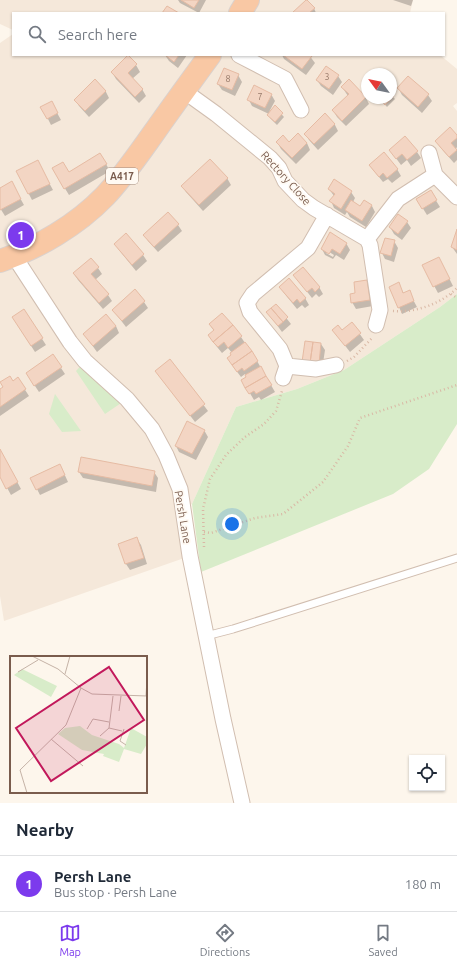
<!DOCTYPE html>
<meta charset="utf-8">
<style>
body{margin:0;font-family:Ubuntu,sans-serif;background:#f2f2f3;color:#1f2937}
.controls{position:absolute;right:12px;bottom:12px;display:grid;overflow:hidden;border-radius:0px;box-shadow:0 1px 3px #0004}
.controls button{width:36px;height:36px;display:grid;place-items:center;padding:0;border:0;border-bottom:1px solid #e0e1e3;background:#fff;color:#1f2937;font:20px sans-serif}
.compass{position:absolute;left:361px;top:68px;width:36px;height:36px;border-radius:50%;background:#fff;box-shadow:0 1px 3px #0004;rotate:303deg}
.you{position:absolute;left:232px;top:524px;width:14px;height:14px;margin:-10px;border:3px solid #fff;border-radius:50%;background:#1a73e8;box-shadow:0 0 0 6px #1a73e833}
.badge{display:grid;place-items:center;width:26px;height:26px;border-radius:50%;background:#7c3aed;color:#fff;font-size:13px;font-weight:700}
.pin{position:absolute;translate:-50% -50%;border:2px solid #fff;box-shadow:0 1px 4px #0006}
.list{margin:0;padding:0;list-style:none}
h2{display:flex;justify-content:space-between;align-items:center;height:52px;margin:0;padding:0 16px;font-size:17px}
h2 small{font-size:13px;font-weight:400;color:#747a83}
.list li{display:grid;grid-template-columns:26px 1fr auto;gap:12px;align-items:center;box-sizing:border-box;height:56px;padding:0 16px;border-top:1px solid #e0e1e3}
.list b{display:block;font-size:15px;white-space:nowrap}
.list p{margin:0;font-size:13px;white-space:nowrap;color:#747a83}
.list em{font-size:13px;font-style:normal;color:#747a83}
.icon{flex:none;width:22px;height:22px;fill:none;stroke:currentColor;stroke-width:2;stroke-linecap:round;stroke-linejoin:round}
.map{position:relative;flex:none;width:457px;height:803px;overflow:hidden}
.search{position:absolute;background:#fff;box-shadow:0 1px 3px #0004;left:12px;right:12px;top:12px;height:44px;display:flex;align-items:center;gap:10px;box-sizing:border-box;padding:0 14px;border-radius:0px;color:#747a83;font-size:15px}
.sheet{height:108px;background:#fff}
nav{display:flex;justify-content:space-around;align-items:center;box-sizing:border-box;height:56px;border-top:1px solid #e0e1e3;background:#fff;font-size:11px;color:#747a83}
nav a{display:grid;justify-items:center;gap:2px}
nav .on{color:#7c3aed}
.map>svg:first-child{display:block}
.residential{fill:#f5e8da;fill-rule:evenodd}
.green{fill:#d8ecc9}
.shadow{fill:#0003;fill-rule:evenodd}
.building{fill:#f3d5c3;stroke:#e6bba3}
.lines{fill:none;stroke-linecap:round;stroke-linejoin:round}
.service-casing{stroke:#d1beb0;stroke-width:9}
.minor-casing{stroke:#d1beb0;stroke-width:17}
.trunk-casing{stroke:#dad1cd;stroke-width:24}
.path{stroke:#d9b8a5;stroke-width:2.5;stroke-dasharray:1 3;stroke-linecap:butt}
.service{stroke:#fff;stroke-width:7}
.minor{stroke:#fff;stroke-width:15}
.trunk{stroke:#f9c8a4;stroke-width:22}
.labels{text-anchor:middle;stroke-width:3.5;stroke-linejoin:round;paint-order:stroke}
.number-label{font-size:9px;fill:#987a6a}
.shield{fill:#fffaf3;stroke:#a28b7f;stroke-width:1}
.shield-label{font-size:10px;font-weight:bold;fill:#7a5c4d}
.street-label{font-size:11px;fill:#7a5c4d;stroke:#fffaf3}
.inset-road{fill:none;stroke:#c5b3a7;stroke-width:1}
.view{fill:#c2185b;fill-opacity:0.15;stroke:#c2185b;stroke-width:2}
.inset-edge{fill:none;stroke:#7a5c4d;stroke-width:2}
</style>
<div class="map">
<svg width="457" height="803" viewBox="0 0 457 803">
<rect width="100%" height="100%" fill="#fdf6ec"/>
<path class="residential" d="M0 0H413L410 13H13V30L0 24Z
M13 34V55H440L457 69V103L453 106 457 111V294L440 307 344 370 297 389 236 407 192 504 182 508 190 556 4 621 0 596V43ZM367 74H391V98H367Z"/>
<path class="green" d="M457 294V424L429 469 393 494 201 572 192 504 236 407 297 389 344 370 440 307Z
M85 361 127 399 105 414 76 371Z
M55 394 81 431 62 432 49 414Z"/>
<path class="shadow" d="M178 0H206L199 13 180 3Z
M393 0H413L411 6Z
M314 8 316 13H293Z
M165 55H187L178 68 169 61Z
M282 55H309L315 63 306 75 284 59Z
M128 57 136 65 140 72 132 79 142 89 146 96 139 103 116 79 112 72Z
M238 75 242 82 235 96 222 90 218 84Z
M338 76 342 82 333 95 321 86 317 80Z
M95 81 106 92 109 98 89 117 79 106 75 100Z
M349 81 366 98 369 104 346 126 337 117 333 110 348 96 342 87Z
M398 88 428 95 432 101 422 113 402 95Z
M271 94 275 101 269 112 275 107 284 117 277 125 270 118 269 114 252 106 249 100Z
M391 95 395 99 387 107 379 98H391Z
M51 102 61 120 51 125 42 107Z
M325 115 335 125 338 131 318 150 309 140 305 134Z
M457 137V147L456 149 457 151V160L454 163 440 147 436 141Z
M277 142 307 143 310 150 296 164 281 149Z
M390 150 417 152 421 158 411 166 407 160 401 165Z
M100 154 110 171 69 195 53 169 69 173Z
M370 166 397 169 401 176 392 183 388 179 383 182Z
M41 168 53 190 32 200 17 171Z
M227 178 231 185 203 211 186 192 182 186Z
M335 181 351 192 355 198 353 202 360 207 364 201 372 206 375 212 366 227 350 217 347 212 345 215 334 208 331 201 334 196 329 189Z
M11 182 24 205 5 216 0 208V189Z
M430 191 440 207 427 215 417 199Z
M407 222 411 228 402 240 394 234 390 227Z
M178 225 182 231 158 252 148 241 145 235Z
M457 232V254L452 247Z
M394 241 398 248 394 262 385 259 382 253Z
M346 243 350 250 344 260 336 255 333 259 325 255 322 249ZM326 250 334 255 333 257 326 253Z
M115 244 143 255 147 261 136 271 119 250Z
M442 264 453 286 438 293 423 265Z
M98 268 102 274 95 280 108 295 112 301 103 309 78 280 74 274Z
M294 275 319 287 323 294 319 297 316 294 312 298Z
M366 281 370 288 373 306 356 309 352 302Z
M280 287 305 298 309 305 305 308 302 305 297 309 284 293Z
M402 290 404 294 409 292 417 307 402 314 399 307Z
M144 302 148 308 126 327 113 310Z
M276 305 291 324 282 332 268 313Z
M24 311 46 345 35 352 17 324Z
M352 323 364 340 350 352 333 330 342 331Z
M210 325 241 337 257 361 275 392 261 400 259 397 254 400 242 380 247 377 245 374 241 377 232 365V353L228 348 222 353 213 342 209 335 214 331Z
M116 326 119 333 97 352 84 334Z
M321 344 325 350 322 370 307 368Z
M170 360 208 411 195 422 156 371Z
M61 368 65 374 39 392 31 380Z
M18 379 29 396 0 416V391Z
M204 430 208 437 196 460 179 452 176 446Z
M0 450 21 489 11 495 0 475Z
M63 471 68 482 40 495 37 489Z
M79 472H154L158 478 156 492 83 478Z
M137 539 141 545 147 564 130 570 126 564 120 544Z"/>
<path class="building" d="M181 0H199L194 8Z
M306 0H307L315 8 309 13H292Z
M167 6 179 13H162Z
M128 55 137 64 128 73 143 89 135 97 111 72Z
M165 55H179L174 62Z
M283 55H310L312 56 302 69Z
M326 66 339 75 329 89 316 80Z
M224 68 239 74 232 90 217 84Z
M408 76 429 94 418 107 397 88Z
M95 79 106 91 85 111 74 100Z
M349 79 366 97 342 121 332 110 349 94 341 87Z
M254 85 272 94 265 108 247 100Z
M391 94 394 96 385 105 378 98H391Z
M52 101 58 113 47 119 40 107Z
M275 105 283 113 275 122 267 115Z
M325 113 335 124 314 144 304 134Z
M450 127 457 135V138L451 143 457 150 449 157 435 141Z
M298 133 307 143 292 158 276 142 283 135 289 142Z
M405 136 418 151 407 160 402 154 396 159 389 150Z
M384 152 398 169 387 178 383 173 379 177 369 165Z
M100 153 107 164 64 189 52 168 63 162 69 172Z
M210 159 228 178 199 205 181 186Z
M38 160 50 184 28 194 16 171Z
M334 179 352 191 341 209 329 201 335 194 328 189Z
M12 181 21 199 0 210V188Z
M431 190 437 200 422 209 416 199Z
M351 200 360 206 364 200 372 205 362 221 345 210Z
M168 212 179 224 154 247 143 235Z
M398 214 408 221 398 234 389 227Z
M457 229V250L451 247Z
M330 232 347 243 340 254 332 249 329 254 321 249Z
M126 233 144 254 132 265 114 244Z
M385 238 395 240 391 256 380 253Z
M439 257 450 279 433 287 422 265Z
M91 258 99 267 91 274 109 294 99 303 73 273Z
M303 267 320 287 315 292 312 288 307 292 293 275Z
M289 278 306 298 300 303 297 299 293 303 279 287Z
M367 280 370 300 351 303 350 294 355 293 354 282Z
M399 282 403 293 410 290 414 301 398 308 389 287Z
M135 289 145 301 122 321 112 310Z
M276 304 288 317 283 322 271 308Z
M271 308 283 322 278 326 266 312Z
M24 309 43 338 31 346 12 317Z
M222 313 233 325 213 342 208 335 214 330 209 324Z
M106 314 116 326 93 346 83 334Z
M352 322 361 333 345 346 332 330 338 325 342 330Z
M233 325 242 336 228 348 224 342 218 347 213 342Z
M305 341 313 342 310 363 302 362Z
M245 342 252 351 232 365 227 358 231 355 230 353Z
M313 342 321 343 319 364 310 363Z
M252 351 258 361 244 371 242 368 237 372 232 365Z
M53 354 62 367 34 386 26 373Z
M170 359 205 404 190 416 155 371Z
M261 366 266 376 245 388 241 380 246 377 245 375Z
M10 376 13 381 18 377 26 389 0 407V389L3 387 0 382Z
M266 376 272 385 256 394 254 391 249 394 245 388Z
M187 421 205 430 192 454 175 446Z
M0 449 18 482 6 489 0 477Z
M81 457 155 471 152 486 78 472Z
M60 464 65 475 36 490 30 478Z
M137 537 144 558 125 564 118 544Z"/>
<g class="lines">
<g class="service-casing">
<path id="service" d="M206 636 233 629 457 558"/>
</g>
<g class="minor-casing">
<path id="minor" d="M239 55 285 79 301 110
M184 91 216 114 270 158 279 168 285 181 303 200 314 208 367 239 370 245 380 310 376 325
M429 153 435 175 457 197
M367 239 398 199 435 175
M14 256 70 342 85 361 127 399 152 429 166 455 180 489 190 556 223 719 242 803
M287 366 316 369 336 365
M283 378 287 366 280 349 250 312 247 303 253 294 308 248 327 215"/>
</g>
<g class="trunk-casing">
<path id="trunk" d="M240 13 248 0
M0 261C38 248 77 225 105 196 123 177 138 155 153 134 172 107 191 81 210 55"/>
</g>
<path class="path" d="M451 294 457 298
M393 311C415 313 441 304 457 288
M347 361 354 357 373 337
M204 532 211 533 255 518 283 514 323 482 348 446 360 418 457 385
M204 547 203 509 210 479 226 455 245 437 264 424 276 411 282 391"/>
<use href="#service" class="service"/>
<use href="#minor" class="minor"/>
<use href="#trunk" class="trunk"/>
</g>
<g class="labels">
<g class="number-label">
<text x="327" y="80">3</text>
<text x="228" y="82">8</text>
<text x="260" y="100">7</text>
</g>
<rect class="shield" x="106" y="168" width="32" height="16" rx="3"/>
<g class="shield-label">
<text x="122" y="180">A417</text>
</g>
<g class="street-label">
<text transform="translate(286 178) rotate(48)" y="4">Rectory Close</text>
<text transform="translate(183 517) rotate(80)" y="4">Persh Lane</text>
</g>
</g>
<g transform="translate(10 656)">
<rect width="137" height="137" fill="#fdf6ec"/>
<path d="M12 13 47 30 41 41 4 19ZM70 70 82 79 109 88 114 92 121 72 137 81V88L131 98 114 93 109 106 93 100 94 98 72 94 48 78 55 72Z" fill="#d8ecc9"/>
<path class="inset-road" d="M22 0 48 13 71 32 82 38 137 40M8 16 28 4M55 18 60 0M136 40 137 23M109 55 111 40M99 72 112 75M77 73 83 63 99 66M114 73 110 85 116 89M90 80 99 72 103 40M41 83 73 110M17 137 10 114 56 69 71 32"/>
<path class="view" d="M99 11 134 64 41 125 6 72Z"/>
<rect width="137" height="137" class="inset-edge"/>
</g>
</svg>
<div class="controls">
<button><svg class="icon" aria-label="locate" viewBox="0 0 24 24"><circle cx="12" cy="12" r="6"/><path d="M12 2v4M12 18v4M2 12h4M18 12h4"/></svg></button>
</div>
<svg class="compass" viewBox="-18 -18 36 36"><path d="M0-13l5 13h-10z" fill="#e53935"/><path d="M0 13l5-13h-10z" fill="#747a83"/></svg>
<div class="you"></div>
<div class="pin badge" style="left:21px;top:235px">1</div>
<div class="search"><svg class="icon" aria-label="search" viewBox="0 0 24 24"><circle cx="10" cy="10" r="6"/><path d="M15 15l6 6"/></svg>Search here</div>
</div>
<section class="sheet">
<h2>Nearby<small></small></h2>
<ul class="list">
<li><span class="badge">1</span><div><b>Persh Lane</b><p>Bus stop · Persh Lane</p></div><em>180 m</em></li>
</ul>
</section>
<nav>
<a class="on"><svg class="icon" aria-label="map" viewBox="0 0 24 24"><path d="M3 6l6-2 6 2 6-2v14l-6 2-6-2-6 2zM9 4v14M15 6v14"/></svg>Map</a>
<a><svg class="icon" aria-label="directions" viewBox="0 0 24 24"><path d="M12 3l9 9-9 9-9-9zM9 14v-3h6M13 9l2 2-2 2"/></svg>Directions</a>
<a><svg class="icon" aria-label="saved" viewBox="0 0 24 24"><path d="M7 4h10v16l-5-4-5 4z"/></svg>Saved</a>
</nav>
